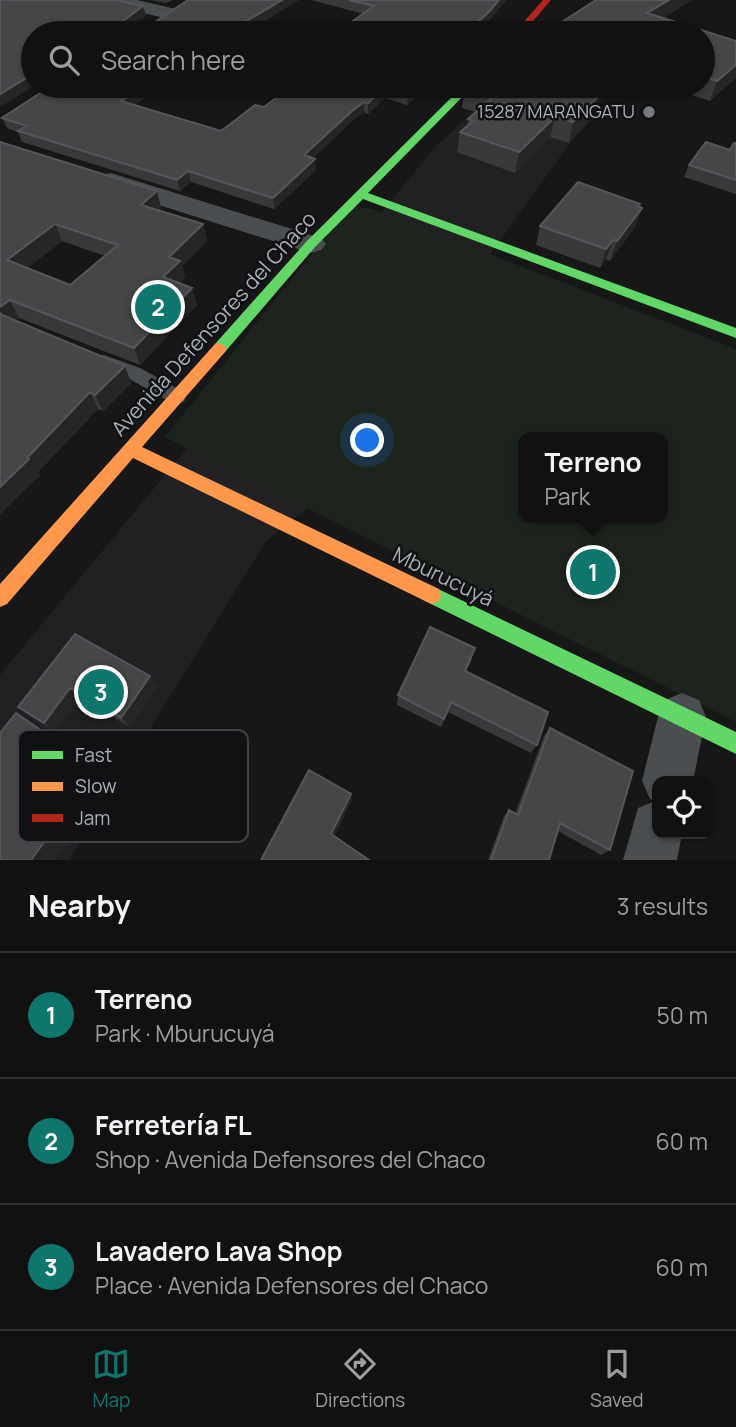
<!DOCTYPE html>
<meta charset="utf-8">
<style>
body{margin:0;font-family:Manrope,sans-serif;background:#1a1a1a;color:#f1f3f6}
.controls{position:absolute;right:21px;bottom:21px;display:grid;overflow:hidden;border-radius:14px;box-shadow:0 2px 5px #0004}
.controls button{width:63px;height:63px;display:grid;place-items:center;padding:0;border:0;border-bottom:2px solid #303131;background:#111;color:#f1f3f6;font:35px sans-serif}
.you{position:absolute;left:368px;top:441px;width:24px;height:24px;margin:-18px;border:5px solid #fff;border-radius:50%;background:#1a73e8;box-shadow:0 0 0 10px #1a73e833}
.badge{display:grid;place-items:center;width:46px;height:46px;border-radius:50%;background:#0f766e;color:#fff;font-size:23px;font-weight:700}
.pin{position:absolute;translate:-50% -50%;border:4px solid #fff;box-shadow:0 2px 7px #0006}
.popup{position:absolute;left:518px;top:432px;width:150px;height:91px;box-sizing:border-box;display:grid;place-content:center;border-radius:14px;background:#111;filter:drop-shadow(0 2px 5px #0005);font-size:23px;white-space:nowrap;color:#9c9d9f}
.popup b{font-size:26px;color:#f1f3f6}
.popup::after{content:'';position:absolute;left:50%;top:100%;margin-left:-14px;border:14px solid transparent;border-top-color:#111}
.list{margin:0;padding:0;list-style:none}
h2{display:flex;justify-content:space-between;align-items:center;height:91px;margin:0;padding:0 28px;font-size:30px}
h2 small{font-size:23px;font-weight:400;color:#9c9d9f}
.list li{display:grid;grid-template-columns:46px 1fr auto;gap:21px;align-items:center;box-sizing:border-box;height:126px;padding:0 28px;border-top:2px solid #303131}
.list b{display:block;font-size:26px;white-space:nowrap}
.list p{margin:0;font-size:23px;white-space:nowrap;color:#9c9d9f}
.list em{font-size:23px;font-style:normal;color:#9c9d9f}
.icon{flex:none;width:38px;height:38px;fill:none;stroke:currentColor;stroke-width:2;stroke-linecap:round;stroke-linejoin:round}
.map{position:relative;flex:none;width:736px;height:860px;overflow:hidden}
.search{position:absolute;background:#111;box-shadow:0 2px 5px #0004;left:21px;right:21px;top:21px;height:77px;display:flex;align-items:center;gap:18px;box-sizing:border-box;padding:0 24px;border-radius:38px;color:#9c9d9f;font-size:26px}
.sheet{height:469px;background:#111}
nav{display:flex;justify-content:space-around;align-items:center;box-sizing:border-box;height:98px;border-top:2px solid #303131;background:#111;font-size:19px;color:#9c9d9f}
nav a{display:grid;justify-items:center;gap:4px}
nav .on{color:#0f766e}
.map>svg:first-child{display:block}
.built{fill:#212123}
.green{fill:#1d241d;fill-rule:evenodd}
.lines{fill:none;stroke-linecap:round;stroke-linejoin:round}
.lane{fill:#4b4e50;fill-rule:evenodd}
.street{fill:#4b4e50;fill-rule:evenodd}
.fast{fill:#63d668;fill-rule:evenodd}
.slow{fill:#ff974d;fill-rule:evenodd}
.jam{fill:#b3261e;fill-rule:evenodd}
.wall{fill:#38393a;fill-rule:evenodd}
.shaded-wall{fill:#262627}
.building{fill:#444648;stroke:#54565a;stroke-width:2;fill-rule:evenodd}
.poi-dot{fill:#757a80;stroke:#111113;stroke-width:2.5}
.labels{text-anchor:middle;stroke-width:5;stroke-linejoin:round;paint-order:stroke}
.far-poi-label{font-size:18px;fill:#a8b0b8;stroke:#111113;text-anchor:end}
.street-label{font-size:21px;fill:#a8b0b8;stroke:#111113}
.key{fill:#111113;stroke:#3e4145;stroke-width:2}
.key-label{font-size:19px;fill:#a8b0b8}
</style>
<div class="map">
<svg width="736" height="860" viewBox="0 0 736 860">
<rect width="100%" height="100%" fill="#171717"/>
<path class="built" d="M501 86H597L608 90 309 507 266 541 69 860H0V675L436 146Z"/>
<path class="green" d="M351 205 372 209 736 349V722L165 437ZM523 437H663V518H523Z"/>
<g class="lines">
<path class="lane" d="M104 355 140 368 184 392 186 397 184 402H170L128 378 98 366 95 361 98 356Z"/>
<path class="street" d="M101 0H137L176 9 179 13 176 17 169 19 104 4Z
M111 173 321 238 326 244 321 250 311 253 102 187 98 181 102 175Z
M682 693 699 700 706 717 693 781H657V834H682L677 860H623L638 808 655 801 650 799 642 781 658 717 665 700Z"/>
<path class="fast" d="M463 86H473L368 193 736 328V338L363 199 315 247 225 352H215L213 348 215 344 307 241Z
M432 586 736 732V754L425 601 423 595 425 589Z"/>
<path class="slow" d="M220 343 227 348 225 352 142 447 439 589 441 595 439 601 432 604 425 601 133 458 7 604 0 607V584L215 344Z"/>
<path class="jam" d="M543 0H551L523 33H514Z"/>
</g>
<path class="wall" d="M150 0H172L166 3Z
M311 0H506L487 23 364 14Z
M663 18 736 41 710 101 666 86H703V33Z
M51 86H162L134 105 221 131 264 107 292 86H428L407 105 385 98 368 114 364 112 352 121 313 158 316 170 274 209 191 182 180 191 22 142 18 132 7 128 2 118Z
M467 86H607L595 95 594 116 569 143 550 137 515 173 457 152 460 132 467 125 468 119 476 112 462 108 465 88Z
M0 142 157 191 161 208 159 210 203 224 207 241 182 266 185 278 179 283 197 305 140 365 19 318 14 321 125 366 131 383 103 411 98 409 38 472 40 475 0 514ZM62 241 105 256 70 285 27 268Z
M736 143V194L684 177 689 165 730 150Z
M639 207 642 208 635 227 610 261 606 259 600 268 536 245 540 226Z
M75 634 157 686 130 727 80 698 55 731 30 716 18 707Z
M472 659 466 672 537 745 531 753 448 712 441 727 397 705 398 695Z
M550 728 610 850 601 855 558 831 549 860H488L504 816 509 810 515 814 544 736Z"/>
<path class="shaded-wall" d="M282 0H299L249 31V33H235L243 23Z
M499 0H506L487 23 475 33H465Z
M669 0H692L642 32 647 13Z
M143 6 146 16 125 31 122 25 123 21Z
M736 65V78L710 101 717 81Z
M33 74V86H34L0 107V94Z
M144 86H162L124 112 121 101Z
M417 86H428L407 105 408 95Z
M587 86H607L577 109 582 90Z
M385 88V98L368 114V103Z
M599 96 594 116 569 143 573 122Z
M364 102V112L352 121 305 166 304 155 352 111Z
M555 117 550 137 515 173 519 152Z
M315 159 316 170 274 209 273 198Z
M188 171 191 182 180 191 177 180Z
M157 191 161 208 146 222 141 205Z
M640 204 636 216 642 208 635 227 610 261 617 241Z
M55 224 62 241 16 277 7 260Z
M203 224 207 241 182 266 185 278 168 294 163 277 169 257Z
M613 240 606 259 600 268 606 249Z
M192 288 197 305 140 365 134 348Z
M10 300 19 318 6 326 0 314V307Z
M125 366 131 383 103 411 95 395Z
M90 392 98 409 38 472 40 475 0 514V487L27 458Z
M150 676 157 686 130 727 121 718Z
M70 688 80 698 55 731 44 723Z
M97 769 112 781 56 860H31Z
M351 794 352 800 333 840 331 834Z"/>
<path class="building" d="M0 0H115L143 6 123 21 122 25 149 26 188 0H282L243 23 248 25 235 33H33V74L0 94Z
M349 0H499L488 13 465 33H336L374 6Z
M596 0H669L647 13 736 41V65L717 81 703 76V33H545Z
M51 86H144L121 101 221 131 255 105 264 107 292 86H417L408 95 385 88 368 103 364 102 352 111 304 155 315 159 273 198 188 171 177 180 18 131 27 126 2 118Z
M467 86H587L582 90 599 96 573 122 555 117 519 152 460 132 473 121 468 119 493 97 465 88Z
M0 142 157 191 141 205 203 224 169 257 180 261 163 277 192 288 134 348 10 300 0 307ZM55 224 118 245 70 285 7 260Z
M706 142 730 150 734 143H736V180L689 165Z
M578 182 640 204 638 206 642 208 617 241 613 240 606 249 540 226Z
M0 313 2 315 125 366 95 395 90 392 27 458 29 459 0 487Z
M430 627 475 648 465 671 548 712 537 745 451 702 444 719 398 695Z
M75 634 150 676 121 718 70 688 44 723 18 707Z
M16 713 97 769 31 860H0V733Z
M550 728 633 771 610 850 560 823 549 860H491L509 810 518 815Z
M309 770 351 794 331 834 369 860H261Z"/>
<circle class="poi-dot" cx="649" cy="112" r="7"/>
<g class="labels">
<g class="far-poi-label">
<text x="635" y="118">15287 MARANGATU</text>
</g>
<g class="street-label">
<text transform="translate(214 324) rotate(-48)" y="7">Avenida Defensores del Chaco</text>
<text transform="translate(443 577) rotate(26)" y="7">Mburucuyá</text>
</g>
</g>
<rect x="18" y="730" width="230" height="112" rx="10" class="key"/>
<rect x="32" y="751" width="31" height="8" fill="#63d668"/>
<rect x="32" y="782" width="31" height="9" fill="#ff974d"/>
<rect x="32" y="814" width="31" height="8" fill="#b3261e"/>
<g class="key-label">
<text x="75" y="762">Fast</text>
<text x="75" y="793">Slow</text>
<text x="75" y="825">Jam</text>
</g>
</svg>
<div class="controls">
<button><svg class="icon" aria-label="locate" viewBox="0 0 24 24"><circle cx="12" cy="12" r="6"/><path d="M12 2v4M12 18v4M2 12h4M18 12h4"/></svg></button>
</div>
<div class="you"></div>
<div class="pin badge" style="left:593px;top:572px">1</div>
<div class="popup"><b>Terreno</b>Park</div>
<div class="pin badge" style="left:158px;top:307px">2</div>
<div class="pin badge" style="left:101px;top:692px">3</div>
<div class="search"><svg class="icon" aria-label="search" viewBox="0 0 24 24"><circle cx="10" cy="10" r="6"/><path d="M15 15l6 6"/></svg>Search here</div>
</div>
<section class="sheet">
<h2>Nearby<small>3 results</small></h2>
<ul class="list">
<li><span class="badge">1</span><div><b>Terreno</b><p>Park · Mburucuyá</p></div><em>50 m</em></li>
<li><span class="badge">2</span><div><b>Ferretería FL</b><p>Shop · Avenida Defensores del Chaco</p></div><em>60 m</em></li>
<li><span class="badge">3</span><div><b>Lavadero Lava Shop</b><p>Place · Avenida Defensores del Chaco</p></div><em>60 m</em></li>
</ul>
</section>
<nav>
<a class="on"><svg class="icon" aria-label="map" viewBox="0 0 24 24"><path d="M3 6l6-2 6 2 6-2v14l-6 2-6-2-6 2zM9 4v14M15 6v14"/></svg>Map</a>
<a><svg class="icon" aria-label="directions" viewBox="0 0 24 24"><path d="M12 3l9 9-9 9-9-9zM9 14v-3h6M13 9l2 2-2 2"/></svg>Directions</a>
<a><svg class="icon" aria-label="saved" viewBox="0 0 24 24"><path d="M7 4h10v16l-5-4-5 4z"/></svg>Saved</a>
</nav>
